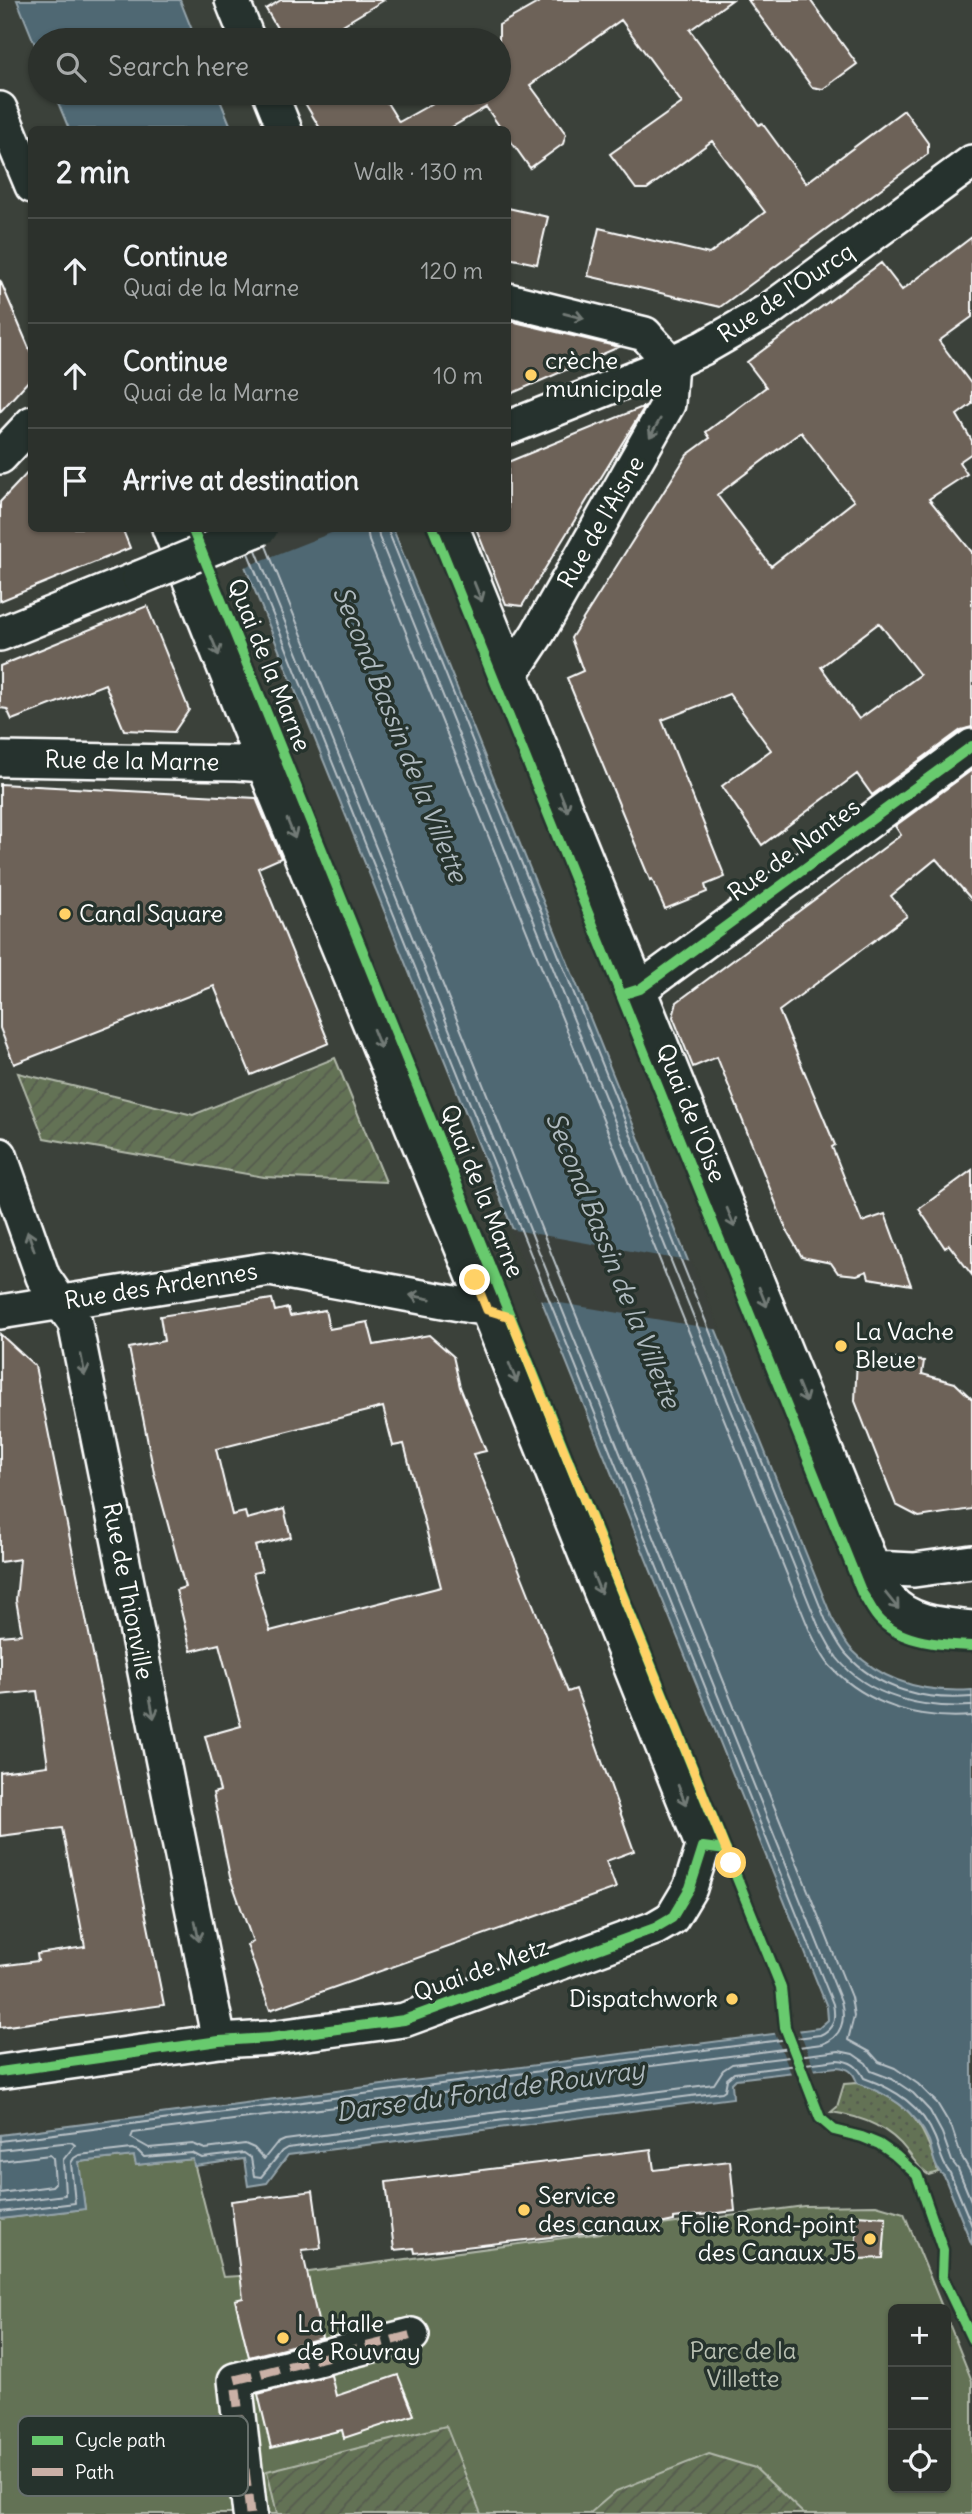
<!DOCTYPE html>
<meta charset="utf-8">
<style>
body{margin:0;font-family:Delius,sans-serif;background:#383d38;color:#f1f3f6}
.controls{position:absolute;right:21px;bottom:21px;display:grid;overflow:hidden;border-radius:10px;box-shadow:0 2px 5px #0004}
.controls button{width:63px;height:63px;display:grid;place-items:center;padding:0;border:0;border-bottom:2px solid #484c48;background:#2c312c;color:#f1f3f6;font:35px sans-serif}
.stop{position:absolute;width:21px;height:21px;margin:-16px;border:5px solid #ffd166;border-radius:50%;background:#fff}
.stop.end{background:#ffd166;border-color:#fff;box-shadow:0 2px 7px #0008}
.list{margin:0;padding:0;list-style:none}
h2{display:flex;justify-content:space-between;align-items:center;height:91px;margin:0;padding:0 28px;font-size:30px}
h2 small{font-size:23px;font-weight:400;color:#a6a9a9}
.list li{display:grid;grid-template-columns:46px 1fr auto;gap:21px;align-items:center;box-sizing:border-box;height:105px;padding:0 28px;border-top:2px solid #484c48}
.list b{display:block;font-size:26px;white-space:nowrap}
.list p{margin:0;font-size:23px;white-space:nowrap;color:#a6a9a9}
.list em{font-size:23px;font-style:normal;color:#a6a9a9}
.icon{flex:none;width:38px;height:38px;fill:none;stroke:currentColor;stroke-width:2;stroke-linecap:round;stroke-linejoin:round}
.map{position:relative;flex:none;width:972px;height:2514px;overflow:hidden}
.search{position:absolute;background:#2c312c;box-shadow:0 2px 5px #0004;left:28px;top:28px;width:483px;height:77px;display:flex;align-items:center;gap:18px;box-sizing:border-box;padding:0 24px;border-radius:38px;color:#a6a9a9;font-size:26px}
.panel{position:absolute;background:#2c312c;box-shadow:0 2px 5px #0004;left:28px;top:126px;width:483px;height:406px;border-radius:10px}
.map>svg:first-child{display:block}
.grass{fill:url(#grass-dots);stroke:#b1b8aa;stroke-width:2}
.park{fill:#637254;stroke:#b1b8aa;stroke-width:2}
.garden{fill:url(#garden-furrows);stroke:#b1b8aa;stroke-width:2}
.water{fill:#4f6773;stroke:#95a4ab;stroke-width:2}
.pier{fill:#3b413a}
.lines{fill:none;stroke-linecap:round;stroke-linejoin:round}
.shore{stroke:#b9c2c7;stroke-width:2}
.building{fill:#6d6258;stroke:#fff;stroke-width:2;fill-rule:evenodd}
.minor-casing{stroke:#fff;stroke-width:38}
.minor{stroke:#26332d;stroke-width:33}
.minor-bridge-casing{stroke:#fff;stroke-width:38;stroke-linecap:butt}
.minor-bridge{stroke:#26332d;stroke-width:33}
.quiet{stroke:#cab0a6;stroke-width:9;stroke-dasharray:18 9;stroke-linecap:butt}
.cycleway-casing{stroke:#26332d;stroke-width:15}
.cycleway{stroke:#67ca6e;stroke-width:10}
.oneway{stroke:#727a76}
.route{stroke:#ffd166;stroke-width:9}
.poi-dot{fill:#ffd166;stroke:#26332d;stroke-width:2.5}
.labels{text-anchor:middle;stroke-width:7;stroke-linejoin:round;paint-order:stroke}
.street-label{font-size:24px;fill:#fff;stroke:#26332d}
.poi-label{font-size:24px;fill:#fff;stroke:#26332d;text-anchor:start}
.park-label{font-size:24px;fill:#b9c0b2;stroke:#26332d}
.water-label{font-size:26px;font-style:italic;fill:#b0bbc0;stroke:#26332d}
.key{fill:#26332d;stroke:#67706c;stroke-width:2}
.key-label{font-size:19px;fill:#fff}
</style>
<div class="map">
<svg width="972" height="2514" viewBox="0 0 972 2514">
<defs>
<pattern id="grass-dots" width="8" height="8" patternUnits="userSpaceOnUse" patternTransform="scale(1.75)"><rect width="8" height="8" fill="#637254"/><path d="M2 2h.1M6 6h.1" fill="none" stroke="#555b4f" stroke-width="1.8" stroke-linecap="round"/></pattern>
<pattern id="garden-furrows" width="10" height="10" patternUnits="userSpaceOnUse" patternTransform="scale(1.75)"><rect width="10" height="10" fill="#637254"/><path d="M-1 1l2-2M0 10L10 0M9 11l2-2" fill="none" stroke="#555b4f"/></pattern>
</defs>
<rect width="100%" height="100%" fill="#3b413a"/>
<filter id="ink" filterUnits="userSpaceOnUse"><feTurbulence type="fractalNoise" baseFrequency=".0143" numOctaves="2"/><feDisplacementMap in="SourceGraphic" scale="14" xChannelSelector="R" yChannelSelector="G"/><feConvolveMatrix kernelMatrix="1 2 1 2 8 2 1 2 1" color-interpolation-filters="sRGB"/></filter>
<g filter="url(#ink)">
<path class="grass" d="M857 2083C910 2101 922 2120 938 2172L929 2175C918 2169 915 2160 907 2151 889 2127 860 2116 831 2112L837 2107 844 2084Z"/>
<path class="park" d="M134 2156 136 2165 193 2159 223 2277 309 2272 804 2206 876 2205 904 2213 943 2309H893V2488H946V2316L972 2381V2514H0V2219L85 2209 78 2162Z"/>
<path class="garden" d="M335 1058 386 1182 264 1177 44 1138 18 1073 193 1115Z
M446 2426 481 2514H277L267 2471Z
M709 2454 755 2468 804 2514H589L616 2491Z"/>
<path class="water" d="M17 0H180L196 40H40V57Z
M54 93H217L232 129H69Z
M230 529H393L832 1618C838 1628 844 1642 852 1650 885 1684 927 1693 972 1690V2245L944 2176C933 2168 933 2152 929 2141 915 2109 888 2094 857 2083 854 2072 849 2068 837 2067L736 2079 732 2083 733 2098 288 2155 267 2183 248 2186 244 2159 194 2166 193 2159 136 2165 134 2156 79 2162 85 2209 0 2219V2135L819 2028 828 2020 827 2007Z"/>
<path class="pier" d="M227 528 341 529 242 568Z
M509 1229 692 1262 720 1330 537 1299Z
M798 2027 816 2073 792 2076 774 2031Z"/>
<g class="lines">
<path class="shore" d="M367 528 369 541 809 1629C815 1641 822 1657 831 1667 869 1706 919 1720 972 1716
M378 528 379 537 818 1625C824 1635 830 1648 837 1658 869 1698 924 1709 972 1706
M387 528 826 1621C832 1631 838 1645 846 1654 878 1690 926 1701 972 1697
M266 546 851 1997 854 2016 848 2040 870 2052 879 2062 895 2068 918 2084 937 2103 952 2128 961 2155 972 2175
M256 550 841 2001C846 2020 842 2037 822 2044L133 2133 131 2138 149 2148 193 2144 205 2149 245 2144 254 2148 264 2159 276 2144 285 2140 714 2084 723 2070 732 2064 839 2051 853 2054 866 2063 871 2071 892 2079 913 2093 930 2111 942 2133 952 2161 958 2169 972 2203
M0 2141 820 2035C834 2029 836 2019 833 2004L248 553
M0 2150 71 2142 75 2145 63 2160 65 2195 0 2203
M0 2161 50 2155 53 2158 55 2183 52 2186 0 2193
M0 2212 75 2203 71 2163 74 2158 79 2155 132 2149 138 2151 144 2157 192 2153 202 2158 244 2153 251 2158 254 2176 261 2177 282 2151 287 2148 722 2092 725 2090 727 2079 734 2073 837 2060C851 2061 858 2066 864 2078 895 2089 922 2106 935 2138 940 2150 941 2163 950 2173L972 2226"/>
</g>
<path class="building" d="M281 0H384L341 26 350 40H284L266 9Z
M543 0H732L690 30 759 125 762 123 806 183 904 110 928 143V154L720 307 588 276 599 228 709 254 765 212 712 141 647 189H636L610 154 682 103 621 20 530 85 566 134 563 144 530 168 508 137V130H502L486 107 447 130H321L299 93H381L399 122 451 93H499V25Z
M748 0H810L857 64 823 89 812 87Z
M508 208 548 217 537 264 508 258Z
M972 237V317L939 341 972 385V404L957 415 972 441V453L959 462 967 474 929 499 972 552V727L961 730 872 795 857 774 762 845 722 786 771 750 729 694 662 720 725 877 705 885 707 892 665 909 652 879 650 880 567 678 583 671 571 638 687 455 710 438 706 432 766 387 747 362 881 263 902 290ZM801 432 854 501 771 566 717 495ZM879 623 920 675 859 719 821 667Z
M0 280 32 355V377L0 412Z
M508 320 519 323 619 347 508 395Z
M645 406 522 606 506 604 476 528H508V462Z
M32 468V528H122L130 548 0 601V502Z
M147 606 189 710 174 732 124 730 105 684 12 720 7 709 0 708V666Z
M972 770V900L936 859 891 896 907 916 779 1011 835 1145 832 1147 862 1222 885 1214 911 1285 869 1278 867 1271 857 1275 838 1273 831 1263 802 1257 787 1231 717 1057 693 1067 673 1017 677 1002 901 835 895 826Z
M0 784 256 798 281 858 258 868 329 1043 251 1075 214 986 14 1064 0 1028Z
M972 1170V1275L949 1245 945 1248 919 1209Z
M272 1299 275 1311 288 1308 290 1316 325 1310 329 1329 368 1322 374 1345 429 1335 453 1356 460 1387 486 1451 473 1454 568 1692 576 1689 634 1851 606 1861 616 1888 270 2010 247 1945 253 1942 230 1877 213 1793 220 1791 205 1736 241 1726 219 1644 191 1651 176 1590 185 1587 154 1473 129 1348 164 1341 160 1316ZM383 1407 393 1446 404 1444 441 1587 270 1631 253 1573 262 1571 255 1546 291 1537 284 1509 247 1519 245 1512 232 1515 216 1449Z
M0 1334 35 1366 164 2005 0 2027V1966L38 1961 37 1954 85 1947 62 1828 0 1836V1772L48 1766 37 1691 0 1695V1636L22 1634 16 1600 20 1559 0 1562Z
M857 1357 924 1361 922 1374 955 1383 972 1399V1509L919 1517 896 1505 855 1401Z
M651 2149 654 2170 730 2161 735 2211 674 2218V2221L660 2224 415 2253 414 2248 394 2250 386 2182Z
M313 2191 321 2248 302 2250 322 2338 249 2357 235 2300 243 2298 231 2201Z
M856 2215 886 2217 883 2258 856 2259Z
M331 2375 336 2396 398 2375 414 2415 344 2438 342 2430 271 2448 258 2394Z"/>
<g class="lines">
<g class="minor-casing">
<path id="minor" d="M232 0 248 40
M270 93 285 130
M0 109 32 186
M508 300 645 334 671 363 668 404 538 633 511 674
M508 428 671 363 703 348 769 310 972 162
M0 457 32 423
M452 528 873 1568C878 1578 882 1590 889 1599 908 1623 943 1625 972 1628
M0 634 139 578
M0 759 237 763 265 765
M640 989 972 746
M0 1155 43 1277 75 1323 219 2041
M0 1312 270 1269 487 1309
M873 1568 914 1570 972 1562
M0 2072 219 2041 270 2038 404 2020 655 1928 672 1918 690 1888 703 1847 487 1309 242 712 169 528
M250 2514 235 2380 412 2335"/>
</g>
<use href="#minor" class="minor"/>
<g class="minor-bridge-casing">
<path id="minor-bridge" d="M139 578 261 528"/>
</g>
<use href="#minor-bridge" class="minor-bridge"/>
<path class="quiet" d="M250 2514 235 2380 412 2335"/>
<g class="cycleway-casing">
<path id="cycleway" d="M192 528 781 1987 785 2027 820 2118 834 2130 862 2137 879 2144 895 2155 917 2175 943 2250 942 2276 972 2339
M433 528 862 1593C868 1601 873 1614 881 1621 903 1643 943 1645 972 1646
M621 995 640 989 972 746
M0 2072 219 2041 270 2038 404 2020 655 1928 672 1918 690 1888 703 1847 726 1850"/>
</g>
<use href="#cycleway" class="cycleway"/>
</g>
<defs><path id="oneway-shaft" d="M-6 0H5M1.5-3L5.5 0L1.5 3" fill="none" stroke-width="1.6" stroke-linecap="round" stroke-linejoin="round" transform="scale(1.75)"/></defs>
<g class="oneway">
<use href="#oneway-shaft" transform="translate(574 316) rotate(14)"/>
<use href="#oneway-shaft" transform="translate(655 428) rotate(120)"/>
<use href="#oneway-shaft" transform="translate(478 592) rotate(68)"/>
<use href="#oneway-shaft" transform="translate(215 646) rotate(68)"/>
<use href="#oneway-shaft" transform="translate(564 802) rotate(68)"/>
<use href="#oneway-shaft" transform="translate(291 829) rotate(68)"/>
<use href="#oneway-shaft" transform="translate(377 1039) rotate(68)"/>
<use href="#oneway-shaft" transform="translate(731 1218) rotate(68)"/>
<use href="#oneway-shaft" transform="translate(31 1241) rotate(-109)"/>
<use href="#oneway-shaft" transform="translate(420 1297) rotate(-169)"/>
<use href="#oneway-shaft" transform="translate(763 1297) rotate(68)"/>
<use href="#oneway-shaft" transform="translate(83 1365) rotate(79)"/>
<use href="#oneway-shaft" transform="translate(513 1373) rotate(68)"/>
<use href="#oneway-shaft" transform="translate(802 1393) rotate(68)"/>
<use href="#oneway-shaft" transform="translate(597 1584) rotate(68)"/>
<use href="#oneway-shaft" transform="translate(892 1601) rotate(51)"/>
<use href="#oneway-shaft" transform="translate(152 1708) rotate(79)"/>
<use href="#oneway-shaft" transform="translate(682 1795) rotate(68)"/>
<use href="#oneway-shaft" transform="translate(197 1931) rotate(79)"/>
</g>
</g>
<g class="lines" filter="url(#ink)">
<path class="route" d="M475 1280 487 1310 510 1317 731 1863"/>
</g>
<g class="poi-dot">
<circle cx="531" cy="375" r="7"/>
<circle cx="65" cy="914" r="7"/>
<circle cx="841" cy="1346" r="7"/>
<circle cx="732" cy="1999" r="7"/>
<circle cx="524" cy="2210" r="7"/>
<circle cx="870" cy="2239" r="7"/>
<circle cx="283" cy="2338" r="7"/>
</g>
<g class="labels">
<g class="street-label">
<text transform="translate(786 293) rotate(-34)" y="8">Rue de l'Ourcq</text>
<text transform="translate(601 522) rotate(-60)" y="8">Rue de l'Aisne</text>
<text transform="translate(269 665) rotate(68)" y="8">Quai de la Marne</text>
<text transform="translate(132 761) rotate(1)" y="8">Rue de la Marne</text>
<text transform="translate(794 850) rotate(-36)" y="8">Rue de Nantes</text>
<text transform="translate(691 1113) rotate(68)" y="8">Quai de l'Oise</text>
<text transform="translate(482 1191) rotate(68)" y="8">Quai de la Marne</text>
<text transform="translate(161 1286) rotate(-9)" y="8">Rue des Ardennes</text>
<text transform="translate(128 1591) rotate(79)" y="8">Rue de Thionville</text>
<text transform="translate(481 1970) rotate(-20)" y="8">Quai de Metz</text>
</g>
<g class="poi-label">
<text x="545" y="369">crèche<tspan x="545" dy="28">municipale</tspan></text>
<text x="79" y="922">Canal Square</text>
<text x="855" y="1340">La Vache<tspan x="855" dy="28">Bleue</tspan></text>
<text x="718" y="2007" text-anchor="end">Dispatchwork</text>
<text x="538" y="2204">Service<tspan x="538" dy="28">des canaux</tspan></text>
<text x="856" y="2233" text-anchor="end">Folie Rond-point<tspan x="856" dy="28">des Canaux J5</tspan></text>
<text x="297" y="2332">La Halle<tspan x="297" dy="28">de Rouvray</tspan></text>
</g>
<g class="park-label">
<text x="743" y="2359">Parc de la<tspan x="743" dy="28">Villette</tspan></text>
</g>
<g class="water-label">
<text transform="translate(400 734) rotate(68)" y="9">Second Bassin de la Villette</text>
<text transform="translate(613 1260) rotate(68)" y="9">Second Bassin de la Villette</text>
<text transform="translate(490 2091) rotate(-8)" y="9">Darse du Fond de Rouvray</text>
</g>
</g>
<rect x="18" y="2416" width="230" height="80" rx="10" class="key"/>
<rect x="32" y="2436" width="31" height="9" fill="#67ca6e"/>
<rect x="32" y="2468" width="31" height="8" fill="#cab0a6"/>
<g class="key-label">
<text x="75" y="2447">Cycle path</text>
<text x="75" y="2479">Path</text>
</g>
</svg>
<div class="controls">
<button>+</button>
<button>−</button>
<button><svg class="icon" aria-label="locate" viewBox="0 0 24 24"><circle cx="12" cy="12" r="6"/><path d="M12 2v4M12 18v4M2 12h4M18 12h4"/></svg></button>
</div>
<div class="stop" style="left:731px;top:1863px"></div>
<div class="stop end" style="left:475px;top:1280px"></div>
<div class="search"><svg class="icon" aria-label="search" viewBox="0 0 24 24"><circle cx="10" cy="10" r="6"/><path d="M15 15l6 6"/></svg>Search here</div>
<section class="panel">
<h2>2 min<small>Walk · 130 m</small></h2>
<ul class="list">
<li><svg class="icon" aria-label="ahead" viewBox="0 0 24 24"><path d="M12 20V5M6 11l6-6 6 6"/></svg><div><b>Continue</b><p>Quai de la Marne</p></div><em>120 m</em></li>
<li><svg class="icon" aria-label="ahead" viewBox="0 0 24 24"><path d="M12 20V5M6 11l6-6 6 6"/></svg><div><b>Continue</b><p>Quai de la Marne</p></div><em>10 m</em></li>
<li><svg class="icon" aria-label="arrive" viewBox="0 0 24 24"><path d="M6 21V4h12l-3 4 3 4H6"/></svg><div><b>Arrive at destination</b></div></li>
</ul>
</section>
</div>
